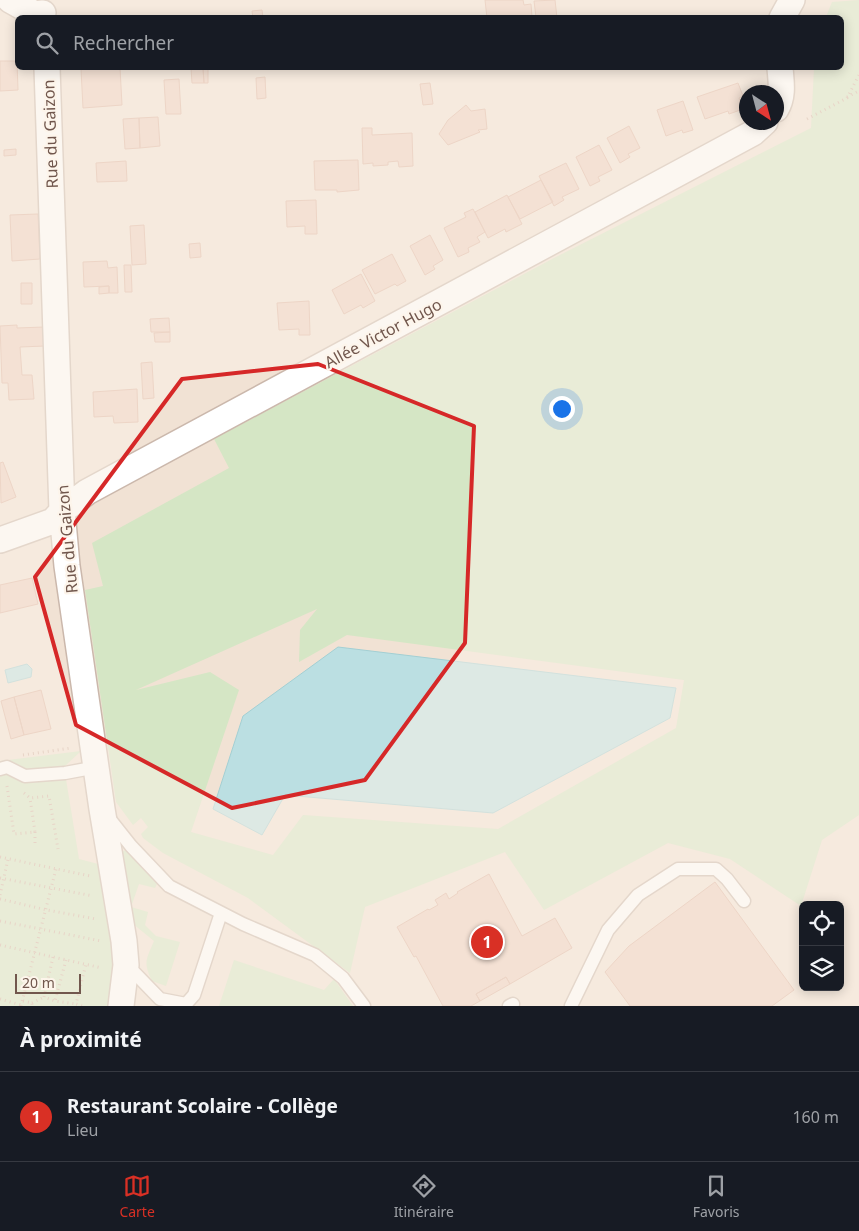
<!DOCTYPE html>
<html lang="fr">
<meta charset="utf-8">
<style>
body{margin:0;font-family:"Noto Sans",sans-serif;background:#20242c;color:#f1f3f6}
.controls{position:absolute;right:15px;bottom:15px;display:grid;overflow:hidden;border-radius:8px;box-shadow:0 2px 12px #0003}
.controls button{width:45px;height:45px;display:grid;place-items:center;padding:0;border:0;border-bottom:1px solid #363941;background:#171b24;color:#f1f3f6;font:25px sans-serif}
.compass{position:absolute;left:739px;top:85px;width:45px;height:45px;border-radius:50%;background:#171b24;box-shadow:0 2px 12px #0003;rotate:144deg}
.scale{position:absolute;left:15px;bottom:12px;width:66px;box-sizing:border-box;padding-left:5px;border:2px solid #71574d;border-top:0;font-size:14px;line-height:18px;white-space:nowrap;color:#71574d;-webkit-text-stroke:4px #fdf5eb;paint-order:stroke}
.you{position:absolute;left:561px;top:408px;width:18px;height:18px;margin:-12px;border:4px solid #fff;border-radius:50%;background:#1a73e8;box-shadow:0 0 0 8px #1a73e833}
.badge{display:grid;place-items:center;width:32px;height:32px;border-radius:50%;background:#d93025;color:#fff;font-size:16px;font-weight:700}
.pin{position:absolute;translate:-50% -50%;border:2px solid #fff;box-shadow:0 1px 5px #0006}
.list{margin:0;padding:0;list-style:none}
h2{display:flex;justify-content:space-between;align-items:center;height:65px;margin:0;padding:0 20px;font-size:21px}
h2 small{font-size:16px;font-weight:400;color:#9ea1a6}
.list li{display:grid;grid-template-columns:32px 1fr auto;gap:15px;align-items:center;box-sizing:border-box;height:90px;padding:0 20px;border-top:1px solid #363941}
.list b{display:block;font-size:19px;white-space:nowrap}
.list p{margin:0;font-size:16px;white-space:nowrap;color:#9ea1a6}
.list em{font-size:16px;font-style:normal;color:#9ea1a6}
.icon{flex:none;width:28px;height:28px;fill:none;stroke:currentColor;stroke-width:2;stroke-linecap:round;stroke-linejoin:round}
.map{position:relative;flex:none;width:859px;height:1006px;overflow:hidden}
.search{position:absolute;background:#171b24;box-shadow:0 2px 12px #0003;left:15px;right:15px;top:15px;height:55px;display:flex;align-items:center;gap:12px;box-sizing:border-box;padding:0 18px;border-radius:8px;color:#9ea1a6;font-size:19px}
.sheet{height:155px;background:#171b24}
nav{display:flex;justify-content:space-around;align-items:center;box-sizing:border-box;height:70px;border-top:1px solid #363941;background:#171b24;font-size:14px;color:#9ea1a6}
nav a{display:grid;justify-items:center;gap:2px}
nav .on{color:#d93025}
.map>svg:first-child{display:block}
.residential{fill:#f1e2d4;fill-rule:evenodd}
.green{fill:#d5e6c5;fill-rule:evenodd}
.water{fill:#bbdfe2;stroke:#a3cfd3}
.building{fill:#edcebf;stroke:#deb4a1}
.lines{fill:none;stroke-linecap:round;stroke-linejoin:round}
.lane-casing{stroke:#cbb8ac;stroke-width:15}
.street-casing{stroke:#cbb8ac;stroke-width:28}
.path{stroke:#d2b2a3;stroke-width:3;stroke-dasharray:1 4;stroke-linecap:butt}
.lane{stroke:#fff;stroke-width:12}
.street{stroke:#fff;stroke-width:25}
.marked{fill:none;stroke:#d62828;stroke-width:4;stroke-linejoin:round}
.labels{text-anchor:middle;stroke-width:4.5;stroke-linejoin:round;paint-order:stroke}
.street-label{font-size:16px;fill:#71574d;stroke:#fdf5eb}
</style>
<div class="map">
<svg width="859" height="1006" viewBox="0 0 859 1006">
<rect width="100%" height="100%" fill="#faf1e5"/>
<path class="residential" d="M0 0H859V1006H0ZM18 18H842V68H18ZM746 92H776V122H746ZM803 905H840V987H803Z"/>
<path class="green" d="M859 0V815L822 840 801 906 730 859 668 843 544 910 505 852 365 907 350 973 248 898 163 853 143 838 141 834 148 827 141 818 133 825 116 802 85 590 103 586 92 543 229 468 214 439 554 258 811 128 814 68H842V18L826 17 832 2ZM317 609 300 630 299 662 347 635 684 680 676 728 498 829 303 815 273 855 191 832 239 690 210 672 136 690Z
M81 751 64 767 79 859 102 865 116 957 110 1006H0V761Z
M128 848 140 865 157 884 155 888 139 884 131 907 148 912 145 925 156 936 180 942 166 986 152 981C143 962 146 960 154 941L132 923 121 853Z
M234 960 324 990 334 979 353 1006H219Z"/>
<path class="water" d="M338 647 676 688 670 718 493 813 285 795 262 835 213 809 243 716Z
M27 664 32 669 31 677 8 683 5 670Z"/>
<path class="building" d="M485 0H523L524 5 531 4 532 17 487 18Z
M555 0 557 18H534L536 17 534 1Z
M262 10 263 18H253L252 11Z
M0 61H17L18 90 0 91Z
M105 68H120L122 105 83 108 81 69Z
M191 68H203L204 83H192Z
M203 68H232L208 69V83H204Z
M265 77 266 98 257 99 256 78Z
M179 79 181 114H166L164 80Z
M430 83 433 104 423 105 420 84Z
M738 83 743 96 739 98 743 109 729 114 728 111 705 119 697 97Z
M683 101 693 130 683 133 682 130 666 136 657 110Z
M466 105 471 111 485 109 487 129 478 130 480 132 448 145 439 134 448 120Z
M158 117 160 146 140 148 139 118Z
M139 118 140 148 125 149 123 119Z
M629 126 640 148 628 154 630 157 620 163 607 138Z
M362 128H372V135L412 133 413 166 399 167 398 161 388 162V165L373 166V163L363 164Z
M599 145 612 170 598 177 600 181 590 186 576 157Z
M16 149V155L4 156V150Z
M358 160 359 190 337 192V190H315L314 161Z
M126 161 127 181 97 182 96 163Z
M566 163 579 189 562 197 564 200 554 206 539 176Z
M541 180 553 202 520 219 508 197Z
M507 195 522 224 506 232 505 229 488 238 475 212Z
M316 200 317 234H305V226L287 227 286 201Z
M473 209 485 232 477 237 480 242 468 248 469 252 458 257 444 228 466 217 464 213Z
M38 214 40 259 12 261 10 215Z
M144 225 146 264 132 265 130 226Z
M430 235 443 260 433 266 435 269 425 275 410 246Z
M200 243 201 257 190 258 189 244Z
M392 254 406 281 397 286 395 284 375 294 362 270Z
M107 261 108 268 117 267 118 293H109V286L84 287 83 262Z
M124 265H131L132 292H125Z
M361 274 375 301 363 308 361 305 344 314 332 290Z
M21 283H32V304H21Z
M109 286V293L99 294V287Z
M309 301 310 335H299V329L279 330 277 303Z
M169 318 170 332H151L150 319Z
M17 325V328L44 327 45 346 20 347 22 375H32L34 399 9 400 8 383H2L0 326Z
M170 332V342H155L154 333Z
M152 362 154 398 143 399 141 363Z
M137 389 138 422 114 423 113 416 94 417 93 392Z
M3 462 16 497 1 503 0 463Z
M32 578 38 604 0 613V585Z
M41 690 51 729 24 735 14 697Z
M14 697 24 735 11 739 1 701Z
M489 874 522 936 555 918 572 948 510 984 506 977 476 994 480 1001 471 1006H443L416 956 414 957 397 927 428 909 429 910 438 905 435 900 446 893 449 899 458 893 457 892Z
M715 882 794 990 772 1006H630L605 972 629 946Z
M506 977 510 984 480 1001 476 994Z"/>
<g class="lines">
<g class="lane-casing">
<path id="lane" d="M0 769 7 767 25 776 65 773 97 767
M108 817 131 846 169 886 243 924 315 955 343 978 364 1006
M127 965 160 999 186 1004 194 995 221 913
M509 1006 513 1004
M571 1006 608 930 638 895 678 869H716L727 879 744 901"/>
</g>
<g class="street-casing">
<path id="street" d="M10 0 35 14 43 13
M782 18 792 0
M47 68 62 511 67 566 102 809 124 941 126 965 121 1006
M776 109C784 96 781 81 780 68
M0 540 53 521 62 511 87 492 753 133 765 122"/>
</g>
<path class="path" d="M847 97 859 91
M807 119 847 98 859 75
M23 755 71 748
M7 786 14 834 35 832 30 798
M24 793 30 798 49 796 58 849
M35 832V846
M0 857 90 876
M0 878 93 896
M0 895 8 859
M0 899 47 910 96 919
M0 921 101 941
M0 945 102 968
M53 957 44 997 55 1001
M66 960 55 1001 76 1004
M0 999 21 1005
M23 1001 32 1003V1006
M32 1003 44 997
M21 1006 56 869
M82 1006 76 1004 86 964"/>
<use href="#lane" class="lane"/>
<use href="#street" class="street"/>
</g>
<path d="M0 0H859V1006H0ZM318 364 474 426 465 643 365 780 232 808 76 725 35 577 182 379Z" fill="#faf1e5" fill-opacity=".55" fill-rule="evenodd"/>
<path class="marked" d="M318 364 474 426 465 643 365 780 232 808 76 725 35 577 182 379Z"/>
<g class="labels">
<g class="street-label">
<text transform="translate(50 134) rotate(-92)" y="6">Rue du Gaizon</text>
<text transform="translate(383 333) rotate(-28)" y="6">Allée Victor Hugo</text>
<text transform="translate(67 539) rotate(-95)" y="6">Rue du Gaizon</text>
</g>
</g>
</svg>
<div class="controls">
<button><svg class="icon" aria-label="locate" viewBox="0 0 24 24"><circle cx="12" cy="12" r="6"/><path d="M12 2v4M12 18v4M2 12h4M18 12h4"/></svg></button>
<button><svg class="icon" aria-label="layers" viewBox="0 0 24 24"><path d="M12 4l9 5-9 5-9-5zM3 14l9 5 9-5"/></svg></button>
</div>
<svg class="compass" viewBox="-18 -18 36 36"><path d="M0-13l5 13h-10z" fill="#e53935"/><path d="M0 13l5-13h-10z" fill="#9ea1a6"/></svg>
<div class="scale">20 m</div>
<div class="you"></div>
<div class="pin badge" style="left:487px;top:942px">1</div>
<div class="search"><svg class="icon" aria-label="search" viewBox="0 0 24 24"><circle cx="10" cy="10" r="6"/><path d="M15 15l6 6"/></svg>Rechercher</div>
</div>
<section class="sheet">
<h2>À proximité<small></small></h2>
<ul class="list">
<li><span class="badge">1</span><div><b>Restaurant Scolaire - Collège</b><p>Lieu</p></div><em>160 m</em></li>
</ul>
</section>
<nav>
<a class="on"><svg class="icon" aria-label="map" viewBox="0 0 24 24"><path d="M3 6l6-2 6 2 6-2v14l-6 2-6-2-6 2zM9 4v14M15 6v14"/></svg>Carte</a>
<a><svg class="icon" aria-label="directions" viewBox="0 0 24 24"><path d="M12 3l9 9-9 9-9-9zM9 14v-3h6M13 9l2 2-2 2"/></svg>Itinéraire</a>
<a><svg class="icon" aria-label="saved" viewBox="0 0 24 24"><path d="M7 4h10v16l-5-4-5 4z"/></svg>Favoris</a>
</nav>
